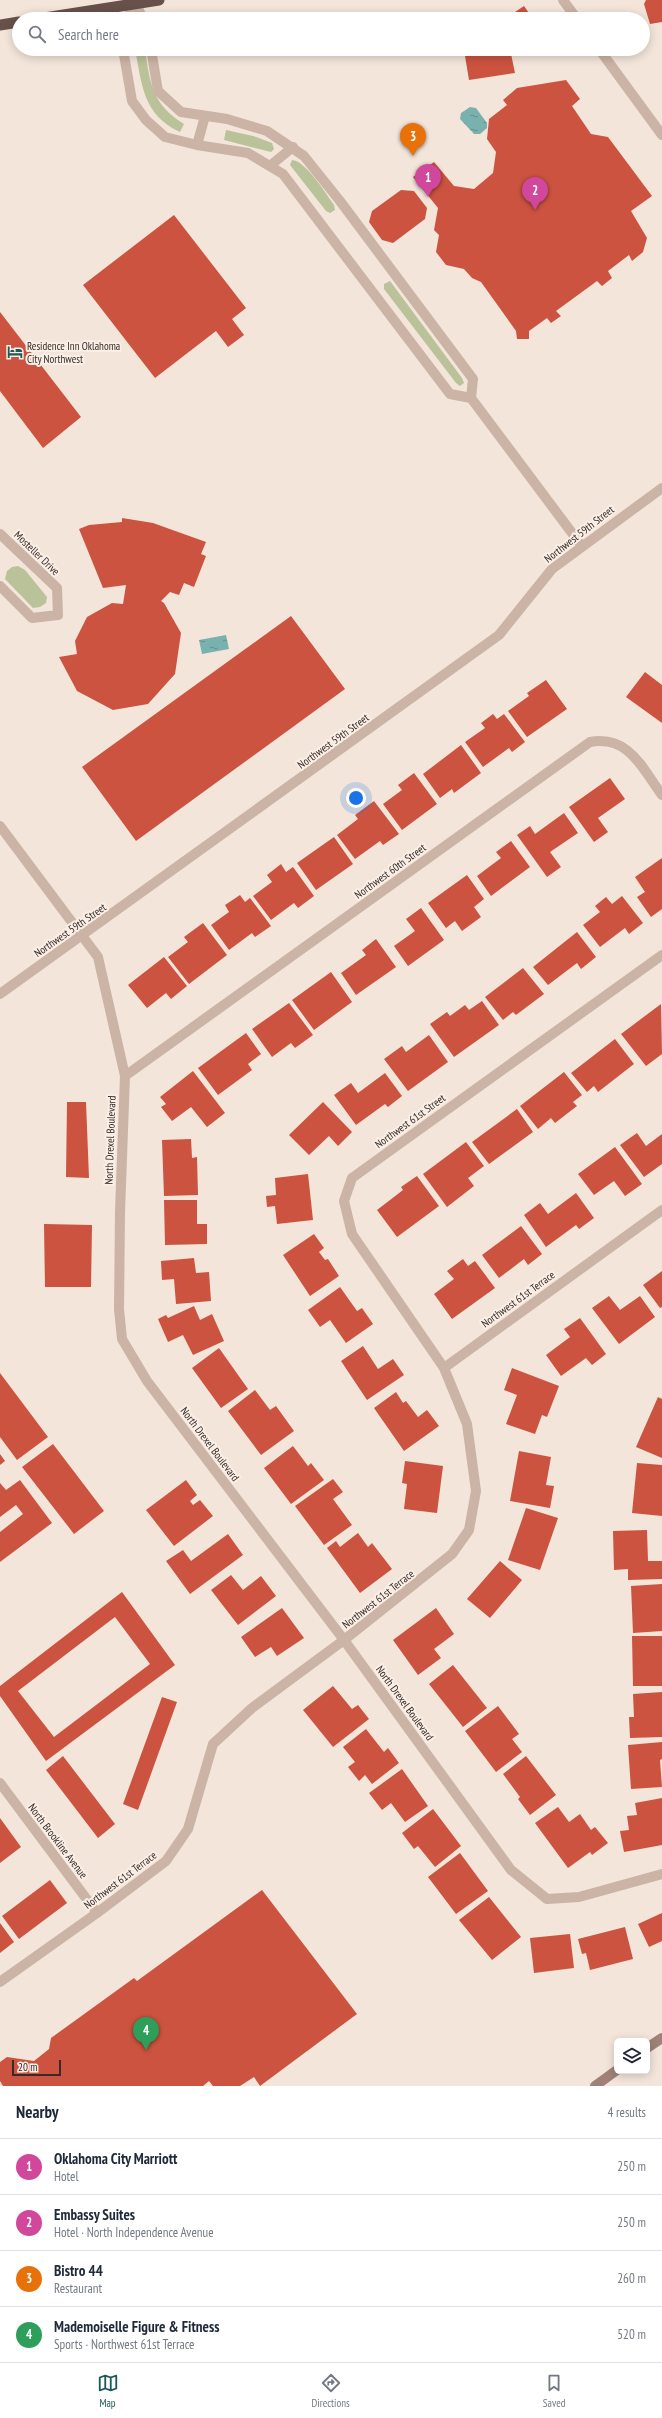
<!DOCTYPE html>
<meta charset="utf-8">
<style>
body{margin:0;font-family:"PT Sans Narrow",sans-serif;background:#f2f2f3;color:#1f2937}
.controls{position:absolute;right:12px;bottom:12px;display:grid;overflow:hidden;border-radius:6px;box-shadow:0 2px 10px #0003}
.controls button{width:36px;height:36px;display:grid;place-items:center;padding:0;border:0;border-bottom:1px solid #e0e1e3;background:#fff;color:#1f2937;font:20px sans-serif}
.scale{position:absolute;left:12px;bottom:10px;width:49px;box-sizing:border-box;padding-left:4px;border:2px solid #372a27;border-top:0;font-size:11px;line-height:14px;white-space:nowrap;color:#372a27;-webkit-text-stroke:3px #faefe6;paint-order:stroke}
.you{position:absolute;left:356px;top:798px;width:14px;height:14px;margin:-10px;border:3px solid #fff;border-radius:50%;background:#1a73e8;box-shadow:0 0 0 6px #1a73e833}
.badge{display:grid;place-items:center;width:26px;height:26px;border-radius:50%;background:#1b5a58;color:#fff;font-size:13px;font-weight:700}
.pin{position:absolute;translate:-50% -33px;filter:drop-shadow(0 1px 2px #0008)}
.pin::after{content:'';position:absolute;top:21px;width:14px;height:12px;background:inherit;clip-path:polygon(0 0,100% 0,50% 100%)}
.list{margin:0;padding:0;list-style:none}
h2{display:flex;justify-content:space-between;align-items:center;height:52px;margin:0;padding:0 16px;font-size:17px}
h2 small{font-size:13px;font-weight:400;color:#747a83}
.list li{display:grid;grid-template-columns:26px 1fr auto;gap:12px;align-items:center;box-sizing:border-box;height:56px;padding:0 16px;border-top:1px solid #e0e1e3}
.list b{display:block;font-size:15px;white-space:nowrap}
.list p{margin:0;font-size:13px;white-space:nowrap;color:#747a83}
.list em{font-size:13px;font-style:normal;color:#747a83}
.icon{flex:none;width:22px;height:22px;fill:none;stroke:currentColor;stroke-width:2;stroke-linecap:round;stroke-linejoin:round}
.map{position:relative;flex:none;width:662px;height:2086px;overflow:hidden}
.search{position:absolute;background:#fff;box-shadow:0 2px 10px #0003;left:12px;right:12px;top:12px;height:44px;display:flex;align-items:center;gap:10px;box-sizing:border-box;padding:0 14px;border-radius:22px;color:#747a83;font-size:15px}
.sheet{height:276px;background:#fff}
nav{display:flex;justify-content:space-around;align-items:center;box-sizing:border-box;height:56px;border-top:1px solid #e0e1e3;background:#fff;font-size:11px;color:#747a83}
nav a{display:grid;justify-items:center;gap:2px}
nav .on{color:#1b5a58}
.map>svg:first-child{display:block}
.green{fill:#b9c299}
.water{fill:url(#water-ripples)}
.building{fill:#cb533f;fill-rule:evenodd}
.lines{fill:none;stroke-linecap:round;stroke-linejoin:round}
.minor{stroke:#cbb3a5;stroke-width:10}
.tertiary{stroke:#cbb3a5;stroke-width:10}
.secondary{stroke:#9f8177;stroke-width:10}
.trunk{stroke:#68514a;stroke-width:11}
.labels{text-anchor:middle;stroke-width:4;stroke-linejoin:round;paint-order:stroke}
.poi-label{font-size:11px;fill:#372a27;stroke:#faefe6;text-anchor:start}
.street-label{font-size:11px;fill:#372a27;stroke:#faefe6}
</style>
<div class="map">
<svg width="662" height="2086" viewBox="0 0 662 2086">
<defs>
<pattern id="water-ripples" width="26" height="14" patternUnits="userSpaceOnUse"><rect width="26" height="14" fill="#78b1ae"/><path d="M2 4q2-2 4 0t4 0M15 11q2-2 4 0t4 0" fill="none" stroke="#63908e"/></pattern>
</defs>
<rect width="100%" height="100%" fill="#f3e5da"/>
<path class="green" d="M135 49H145C150 84 152 104 184 124L180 132C143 115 142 85 135 49Z
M226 130 253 136 272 143 274 149 271 152 224 140Z
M292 160C305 160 327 195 334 205L335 210 330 213 326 211 290 165Z
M390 281 462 378 464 383 460 386 456 383 384 289V284Z
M18 566 25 570 47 597 46 603 40 607 33 608 5 579 7 571 12 567Z"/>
<path class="water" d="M470 107 476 108 487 123V128L480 134H474L460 119 461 113Z
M226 635 229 649 202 654 199 640Z"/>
<path class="building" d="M646 0H662V22L650 24 644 4Z
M524 6 533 19H516L512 14Z
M510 49 515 73 469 80 464 50Z
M566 80 580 99 572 106 591 134 608 137 652 196 631 211 647 238 643 252 632 261 629 255 608 271 612 278 602 286 597 281 556 311 561 316 551 323 547 318 529 331V339H517L516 331 481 282 472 278 464 269 446 265 436 252 439 235 434 230 438 208 413 177 434 162 454 186 474 189 493 173 496 152 487 139 489 119 507 105 503 100 517 88Z
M401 190 414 191 427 208 425 219 393 243 382 240 369 222 372 211Z
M174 215 246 308 232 319 244 335 228 347 216 331 155 378 83 285Z
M0 312 81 417 43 448 0 391Z
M122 518 153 523 206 542 201 554 206 556 194 587 184 583 179 595 170 592 161 601 164 603 181 633 175 674 148 704 113 710 77 691 59 657 77 654 75 641 87 617 112 603 123 604 126 585 103 588 79 529 89 525 122 522Z
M291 616 345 689 136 841 82 767Z
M645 672 662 685V723L626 697Z
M546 680 567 709 527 737 508 711 529 696 527 693Z
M493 714 497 719 504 714 525 742 512 752 509 748 483 767 465 742 485 728 481 723Z
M461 745 481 773 454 793 452 789 440 798 423 774Z
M414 773 437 804 402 830 383 804 402 790 398 785Z
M610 778 625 799 598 818 608 832 594 842 569 807Z
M374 801 399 834 383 845 380 841 355 859 337 835 358 819 355 815Z
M564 813 578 833 550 852 561 867 547 877 517 835 530 826 535 834Z
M334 837 353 864 316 890 297 863Z
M511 841 530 867 491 896 477 876 501 858 496 852Z
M662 858V909L651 917 637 897 645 892 635 877Z
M281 864 286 872 293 867 314 896 298 908 294 903 271 920 253 896 272 882 267 875Z
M467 875 484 899 474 907 481 917 462 931 455 921 446 928 428 903Z
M240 895 245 902 250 898 271 926 255 937 252 933 229 950 211 925 229 912 225 905Z
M622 896 643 923 629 934 625 928 600 947 583 925 600 912 595 906 606 897 612 904Z
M421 908 444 940 408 966 394 946 415 931 406 919Z
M203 923 227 955 189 984 168 957 188 942 184 937Z
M577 932 596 957 581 969 577 963 548 985 533 967Z
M376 939 396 967 356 995 341 973 366 955 362 950Z
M164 957 187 986 171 999 166 993 147 1008 128 985Z
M523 968 544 994 516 1015 513 1012 503 1020 485 997Z
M331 972 352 1002 314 1030 292 1000Z
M482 1001 499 1025 454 1057 430 1024 447 1012 450 1016 465 1005 469 1010Z
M289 1003 313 1035 295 1048 291 1043 272 1057 252 1029Z
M661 1004 662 1054 646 1066 621 1034Z
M246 1033 261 1054 248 1064 252 1070 218 1095 198 1068Z
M429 1035 448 1062 408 1091 384 1059 402 1046 406 1052Z
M615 1039 634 1064 598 1092 594 1086 587 1092 571 1073Z
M193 1071 225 1113 207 1127 191 1107 172 1121 161 1107 166 1104 160 1097Z
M564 1072 582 1095 573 1102 577 1106 555 1123 551 1118 538 1129 520 1106Z
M385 1073 402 1096 388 1107 385 1104 356 1125 334 1095 351 1083 358 1093Z
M67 1102H86L89 1178 66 1177Z
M323 1102 352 1132 338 1146 329 1136 309 1155 289 1135Z
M517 1109 533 1132 489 1164 472 1142Z
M637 1133 646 1146 662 1134V1164L644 1177 620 1145Z
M191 1139 192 1158 197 1157 198 1195 164 1196 162 1140Z
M466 1142 484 1166 468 1178 474 1186 447 1207 423 1174Z
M615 1147 642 1184 625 1196 614 1181 594 1195 578 1174Z
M308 1174 313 1220 277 1224 275 1206 267 1207 266 1196 276 1195 275 1178Z
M417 1176 439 1206 397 1237 377 1210 403 1190 401 1187Z
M576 1193 594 1218 579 1229 576 1225 546 1247 524 1215 540 1203 548 1214Z
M164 1200H197V1224H207V1244L165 1245Z
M44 1224 92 1225 91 1287H45Z
M521 1226 542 1254 528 1265 524 1259 499 1278 482 1255Z
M314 1234 324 1248 319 1252 325 1260 328 1259 339 1276 310 1296 283 1255Z
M194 1258 196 1273 209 1272 211 1301 176 1304 174 1279 162 1280 161 1261Z
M463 1259 468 1266 475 1261 495 1288 452 1319 434 1294 454 1279 447 1271Z
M662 1271V1307L660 1308 643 1285Z
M340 1287 357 1311 362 1308 373 1324 346 1343 330 1320 320 1327 308 1310Z
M609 1296 620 1310 640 1296 655 1317 619 1344 592 1308Z
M194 1306 200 1320 212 1314 224 1341 193 1355 183 1335 168 1342 158 1319 166 1315 168 1318Z
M580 1318 606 1354 592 1365 586 1358 561 1376 546 1355 570 1337 564 1329Z
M363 1346 378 1369 393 1359 404 1375 367 1400 341 1361Z
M219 1348 248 1389 221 1408 192 1368Z
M512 1368 559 1386 547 1417 542 1415 535 1434 506 1424 517 1395 504 1390Z
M0 1373 48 1437 17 1460 0 1437Z
M255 1390 270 1410 276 1406 294 1431 261 1455 228 1411Z
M396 1392 403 1403 406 1401 418 1417 427 1410 439 1426 404 1451 374 1408Z
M658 1397 662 1399V1458L636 1447Z
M53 1444 104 1511 74 1534 22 1467Z
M293 1446 308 1466 311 1463 324 1480 291 1504 264 1468Z
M519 1451 551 1457 546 1485 554 1486 550 1508 510 1501Z
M0 1454 5 1461 0 1465Z
M405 1461 443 1466 437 1513 404 1509 407 1484 402 1483Z
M637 1463 662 1465V1516L632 1513Z
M333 1479 343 1492 333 1499 352 1525 324 1545 295 1506Z
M20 1480 52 1523 0 1562V1532L23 1514 16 1505 0 1517V1483L6 1490Z
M186 1480 197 1495 190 1501 193 1505 200 1500 213 1516 174 1546 146 1510Z
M526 1508 558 1518 540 1570 508 1560Z
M647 1530 648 1561H662V1579L628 1580V1569L614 1570 613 1531Z
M358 1533 368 1547 372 1543 392 1569 360 1593 327 1548 336 1541 340 1547Z
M228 1534 243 1555 190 1594 166 1561 183 1550 191 1561Z
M500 1561 522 1580 490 1618 467 1599Z
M231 1575 243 1590 261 1576 276 1596 238 1625 211 1590Z
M662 1584V1631L633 1633 631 1586Z
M122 1592 175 1665 46 1761 0 1696V1686ZM115 1617 150 1664 54 1737 18 1691Z
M282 1608 304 1638 277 1656 271 1647 255 1657 241 1637Z
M436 1608 454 1634 434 1649 441 1658 418 1675 393 1640Z
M632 1636H662V1686H633Z
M453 1665 487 1708 463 1727 429 1684Z
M333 1686 352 1709 358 1705 369 1719 333 1747 303 1710Z
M662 1692V1737L630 1738 629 1717H634L633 1694Z
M162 1697 177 1702 138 1810 123 1804Z
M498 1706 519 1734 512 1739 522 1752 496 1772 465 1731Z
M366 1729 384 1752 388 1748 399 1763 372 1784 365 1775 359 1781 348 1767 355 1762 343 1747Z
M662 1742V1759L660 1760 662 1787 631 1789 628 1745Z
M63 1756 115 1824 98 1838 46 1770Z
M526 1756 556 1795 530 1815 518 1799 520 1797 503 1774Z
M402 1769 428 1806 405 1822 391 1803 382 1810 369 1793Z
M662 1798V1845L624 1852 620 1831 629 1830 627 1816 637 1815 635 1803Z
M558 1807 569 1822 580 1814 591 1830 595 1827 608 1843 592 1855 590 1852 568 1868 535 1823Z
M433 1809 461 1846 435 1867 418 1846 414 1849 402 1833Z
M0 1818 21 1847 0 1863Z
M460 1853 488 1891 456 1914 428 1877Z
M50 1880 67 1903 19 1939 2 1916Z
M262 1890 357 2014 260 2086 254 2077 240 2086H213L209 2081 203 2086H3L0 2081V2062L7 2057 34 2061 49 2049 51 2038 134 1978 137 1981Z
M489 1897 521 1937 492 1960 459 1920Z
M662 1913V1941L649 1947 638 1924Z
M0 1923 14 1942 0 1953Z
M625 1927 633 1959 590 1970 586 1953 582 1954 578 1939Z
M570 1934 574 1968 534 1973 530 1938Z"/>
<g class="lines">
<path class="minor" d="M134 0 143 19
M127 19 134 4
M123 49 132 101 146 120 165 137 197 145 248 153 283 174 450 394 471 398 581 545
M151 49 158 91 181 112 227 119 267 131 304 156 340 201 473 379 471 398
M197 145 205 116
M271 165 293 147
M0 826 98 957 125 1076 120 1212 119 1309 122 1339 147 1381 344 1640 511 1870 547 1899 579 1897 662 1874
M125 1076 590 742C629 735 642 768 662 795
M444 1368 352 1234 344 1201 352 1178 662 955
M0 1783 97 1913
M0 1982 97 1913 166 1861 188 1829 213 1744 252 1708 344 1640 452 1554 469 1530 476 1491 467 1424 444 1368 662 1210"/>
<path class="tertiary" d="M563 0 577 19
M599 49 662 135
M0 534 57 588 58 615 32 618 0 586
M0 994 499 635 552 569 662 488"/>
<path class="secondary" d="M647 2048 662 2038
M595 2086 617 2070"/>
<path class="trunk" d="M38 19 159 0
M0 25 19 22"/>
</g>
<defs>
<g id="hotel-bare" transform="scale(1.2)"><path d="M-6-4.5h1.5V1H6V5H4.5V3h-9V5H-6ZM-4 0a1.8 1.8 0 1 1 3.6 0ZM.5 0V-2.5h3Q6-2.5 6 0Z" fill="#1b5a58" stroke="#faefe6" stroke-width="2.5" paint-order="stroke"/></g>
</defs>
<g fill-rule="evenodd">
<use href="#hotel-bare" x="15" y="352"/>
</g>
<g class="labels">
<g class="poi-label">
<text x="27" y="350">Residence Inn Oklahoma<tspan x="27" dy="13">City Northwest</tspan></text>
</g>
<g class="street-label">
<text transform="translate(579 534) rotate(-38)" y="4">Northwest 59th Street</text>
<text transform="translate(37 553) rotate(44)" y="4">Mosteller Drive</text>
<text transform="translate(333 741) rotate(-36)" y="4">Northwest 59th Street</text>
<text transform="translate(390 871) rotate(-36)" y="4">Northwest 60th Street</text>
<text transform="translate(70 930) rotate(-35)" y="4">Northwest 59th Street</text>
<text transform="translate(410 1121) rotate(-36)" y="4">Northwest 61st Street</text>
<text transform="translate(110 1140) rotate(-88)" y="4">North Drexel Boulevard</text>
<text transform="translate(518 1299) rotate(-36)" y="4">Northwest 61st Terrace</text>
<text transform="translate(210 1444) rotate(53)" y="4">North Drexel Boulevard</text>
<text transform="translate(378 1599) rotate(-38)" y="4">Northwest 61st Terrace</text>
<text transform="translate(405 1703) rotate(54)" y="4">North Drexel Boulevard</text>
<text transform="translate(58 1841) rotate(53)" y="4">North Brookline Avenue</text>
<text transform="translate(120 1880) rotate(-37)" y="4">Northwest 61st Terrace</text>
</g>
</g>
</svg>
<div class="controls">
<button><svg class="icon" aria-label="layers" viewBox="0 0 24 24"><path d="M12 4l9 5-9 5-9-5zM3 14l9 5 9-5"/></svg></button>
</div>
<div class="scale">20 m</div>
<div class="you"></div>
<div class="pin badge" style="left:428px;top:197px;background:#d1479c">1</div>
<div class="pin badge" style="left:535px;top:210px;background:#d1479c">2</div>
<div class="pin badge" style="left:413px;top:156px;background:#e8710a">3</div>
<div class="pin badge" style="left:146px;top:2050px;background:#2e9e5b">4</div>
<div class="search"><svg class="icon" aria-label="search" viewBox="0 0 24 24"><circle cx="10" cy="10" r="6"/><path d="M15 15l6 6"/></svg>Search here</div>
</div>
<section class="sheet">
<h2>Nearby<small>4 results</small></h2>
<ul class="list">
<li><span class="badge" style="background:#d1479c">1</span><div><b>Oklahoma City Marriott</b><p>Hotel</p></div><em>250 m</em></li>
<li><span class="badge" style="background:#d1479c">2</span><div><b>Embassy Suites</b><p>Hotel · North Independence Avenue</p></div><em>250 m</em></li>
<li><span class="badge" style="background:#e8710a">3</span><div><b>Bistro 44</b><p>Restaurant</p></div><em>260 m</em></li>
<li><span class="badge" style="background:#2e9e5b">4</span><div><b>Mademoiselle Figure &amp; Fitness</b><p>Sports · Northwest 61st Terrace</p></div><em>520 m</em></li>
</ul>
</section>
<nav>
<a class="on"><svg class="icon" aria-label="map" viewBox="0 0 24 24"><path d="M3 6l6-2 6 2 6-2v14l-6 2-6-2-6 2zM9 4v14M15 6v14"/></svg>Map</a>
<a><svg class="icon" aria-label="directions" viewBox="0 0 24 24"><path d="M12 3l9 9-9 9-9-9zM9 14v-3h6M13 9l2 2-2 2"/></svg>Directions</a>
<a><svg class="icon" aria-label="saved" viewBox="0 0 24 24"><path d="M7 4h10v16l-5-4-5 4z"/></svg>Saved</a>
</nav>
